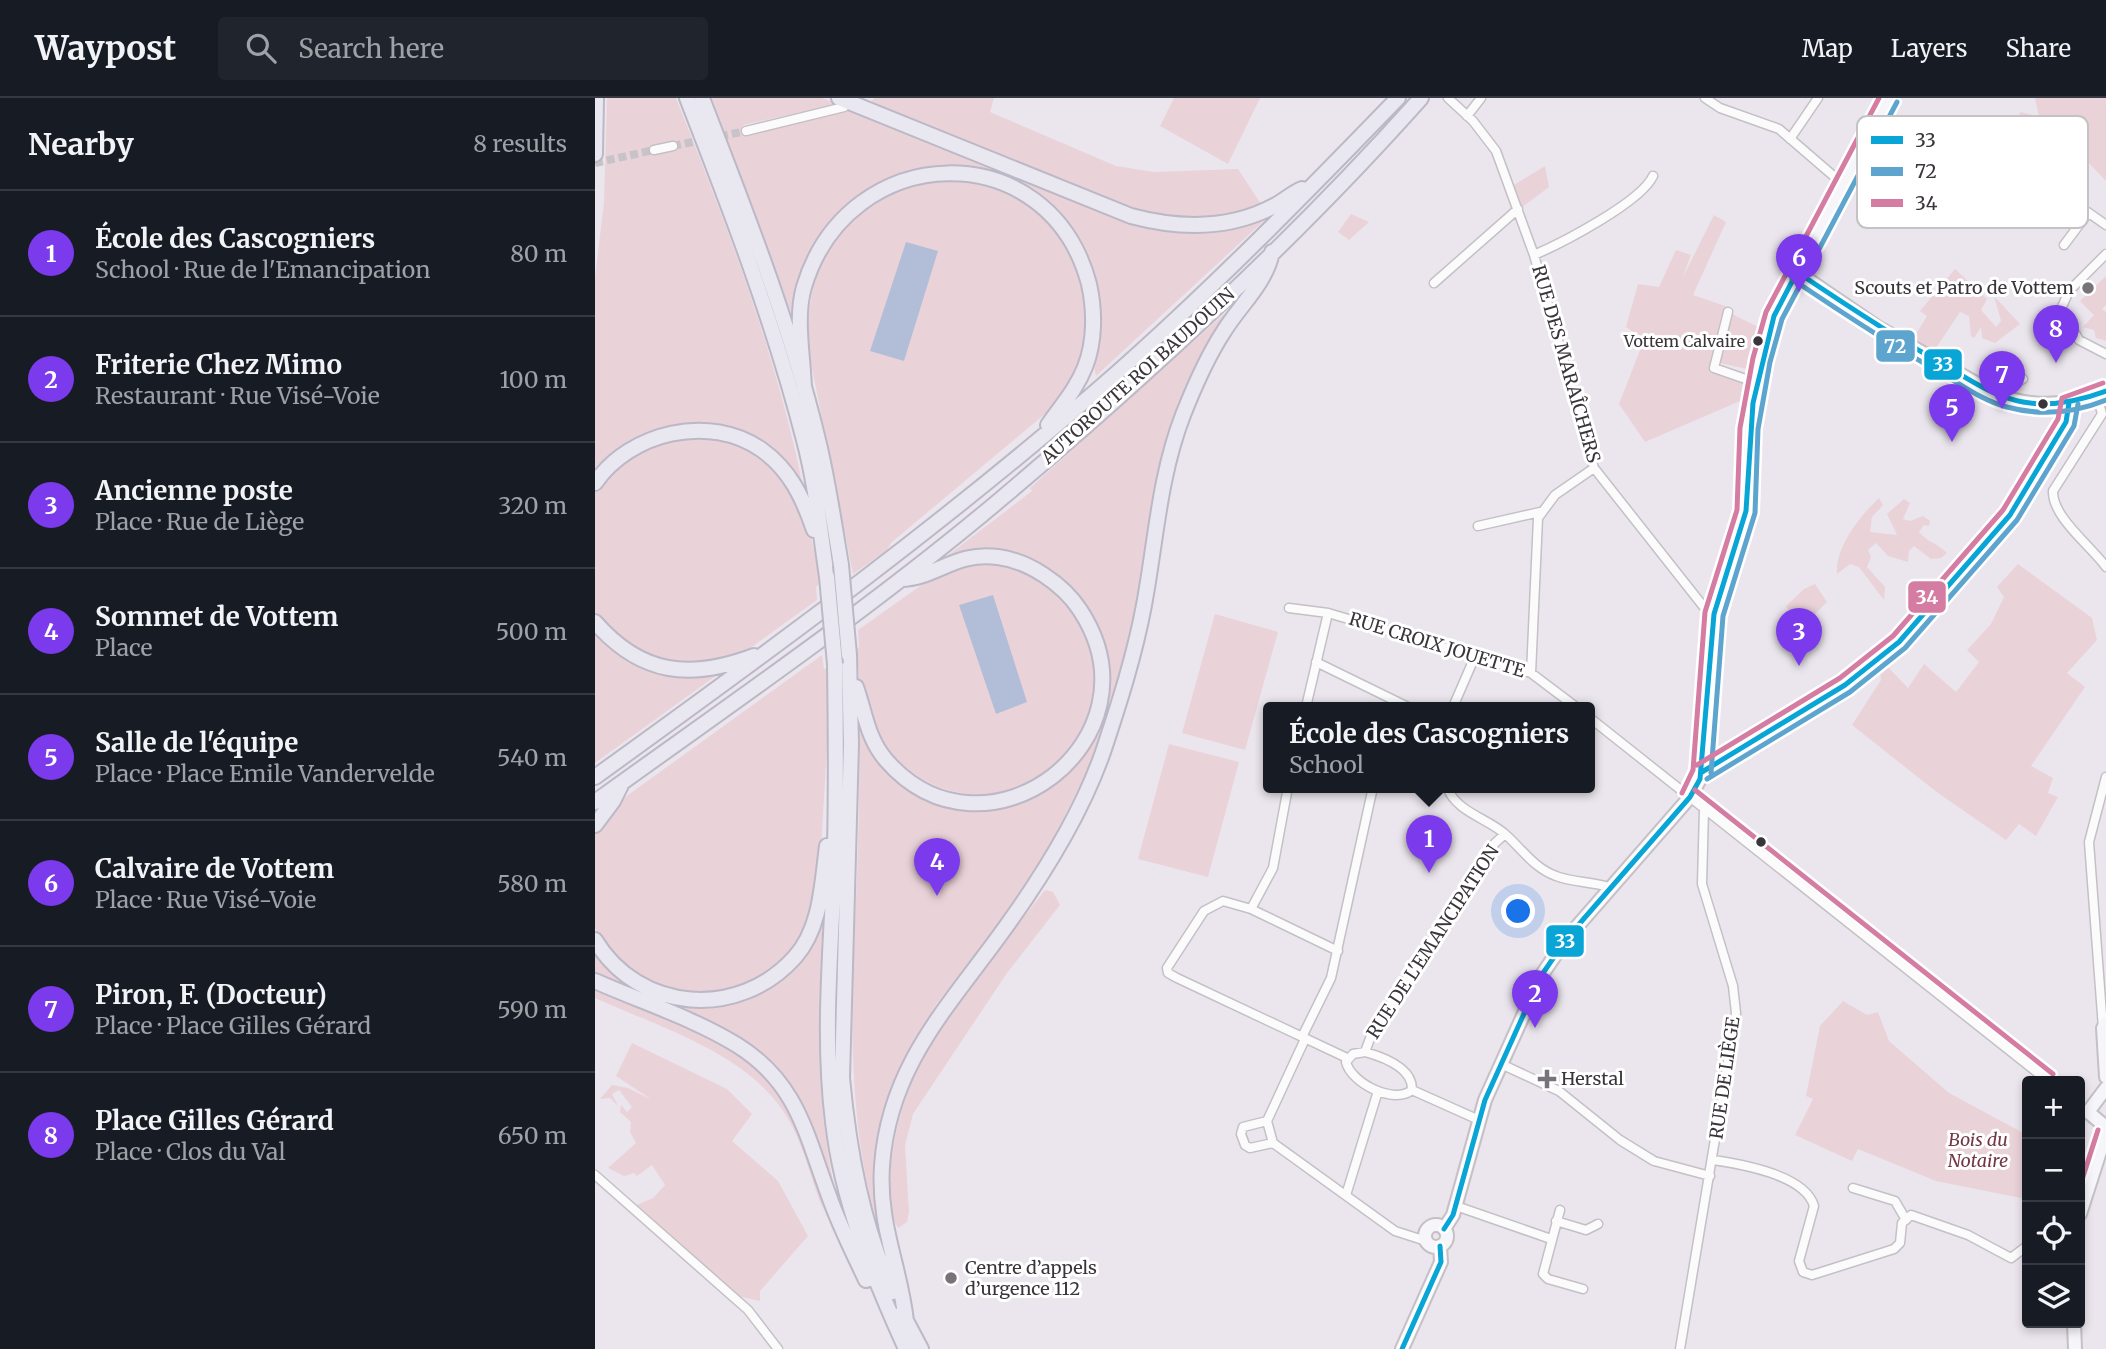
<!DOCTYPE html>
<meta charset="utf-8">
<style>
body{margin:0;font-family:Merriweather,serif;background:#20242c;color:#f1f3f6}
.controls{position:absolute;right:21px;bottom:21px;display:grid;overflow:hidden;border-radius:7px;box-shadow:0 4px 10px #0003}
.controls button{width:63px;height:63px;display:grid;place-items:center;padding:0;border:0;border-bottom:2px solid #363941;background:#171b24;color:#f1f3f6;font:35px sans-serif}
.you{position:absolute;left:924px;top:814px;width:24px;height:24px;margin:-18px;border:5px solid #fff;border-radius:50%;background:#1a73e8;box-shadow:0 0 0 10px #1a73e833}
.badge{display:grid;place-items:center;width:46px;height:46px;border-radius:50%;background:#7c3aed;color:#fff;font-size:23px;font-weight:700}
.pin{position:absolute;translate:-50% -58px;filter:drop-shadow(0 2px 4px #0008)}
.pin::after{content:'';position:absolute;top:37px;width:24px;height:21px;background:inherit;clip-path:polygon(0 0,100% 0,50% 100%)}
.popup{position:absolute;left:668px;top:604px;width:332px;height:91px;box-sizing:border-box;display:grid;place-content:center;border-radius:7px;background:#171b24;filter:drop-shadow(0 2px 5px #0005);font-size:23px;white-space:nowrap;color:#9ea1a6}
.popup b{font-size:26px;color:#f1f3f6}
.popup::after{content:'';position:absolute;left:50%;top:100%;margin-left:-14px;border:14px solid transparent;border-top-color:#171b24}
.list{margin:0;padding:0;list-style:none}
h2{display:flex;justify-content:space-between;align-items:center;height:91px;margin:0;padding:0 28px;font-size:30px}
h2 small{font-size:23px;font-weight:400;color:#9ea1a6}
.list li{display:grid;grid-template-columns:46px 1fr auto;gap:21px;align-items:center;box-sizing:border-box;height:126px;padding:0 28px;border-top:2px solid #363941}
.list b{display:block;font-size:26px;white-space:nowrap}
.list p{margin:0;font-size:23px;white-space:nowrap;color:#9ea1a6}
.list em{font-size:23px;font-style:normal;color:#9ea1a6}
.icon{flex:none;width:38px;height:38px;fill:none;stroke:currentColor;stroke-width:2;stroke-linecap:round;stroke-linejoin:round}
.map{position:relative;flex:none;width:1511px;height:1251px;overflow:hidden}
header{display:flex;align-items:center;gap:42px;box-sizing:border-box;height:98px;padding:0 35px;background:#171b24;border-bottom:2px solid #363941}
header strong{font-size:33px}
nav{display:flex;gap:38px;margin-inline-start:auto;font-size:24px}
.search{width:490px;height:63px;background:#20242c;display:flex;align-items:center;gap:18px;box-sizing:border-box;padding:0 24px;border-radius:7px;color:#9ea1a6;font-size:26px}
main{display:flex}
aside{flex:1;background:#171b24}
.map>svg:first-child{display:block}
.green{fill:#ead2d9}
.water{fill:#b2bed8}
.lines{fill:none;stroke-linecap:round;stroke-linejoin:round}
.street-tunnel{stroke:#c7c3c9;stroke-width:8;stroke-dasharray:8 4;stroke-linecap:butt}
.street-casing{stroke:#c4c0c6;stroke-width:11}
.secondary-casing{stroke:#c4c0c6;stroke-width:16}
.highway-casing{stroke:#bcb8c5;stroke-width:18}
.street{stroke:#fcfbfc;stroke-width:8}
.secondary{stroke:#f6f5f9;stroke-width:12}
.highway{stroke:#e9e8f1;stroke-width:14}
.highway-bridge-casing{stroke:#bcb8c5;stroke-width:18;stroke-linecap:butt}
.highway-bridge{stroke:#e9e8f1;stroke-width:14}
.bus-1-casing{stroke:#fff;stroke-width:10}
.bus-2-casing{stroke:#fff;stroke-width:10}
.bus-3-casing{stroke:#fff;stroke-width:10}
.bus-1{stroke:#09a5d6;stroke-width:5}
.bus-2{stroke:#5da5cf;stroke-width:5}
.bus-3{stroke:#d57ca3;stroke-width:5}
.poi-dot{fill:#777379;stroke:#fff;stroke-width:2.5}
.bus-dot{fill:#39353a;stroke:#fff;stroke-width:2.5}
.labels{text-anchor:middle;stroke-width:6;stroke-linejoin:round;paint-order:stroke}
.bus-label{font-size:16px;fill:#39353a;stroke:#fff;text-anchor:end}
.poi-label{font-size:18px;fill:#39353a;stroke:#fff;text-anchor:start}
.street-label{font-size:18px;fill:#39353a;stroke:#fff}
.park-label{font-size:18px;font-style:italic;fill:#733844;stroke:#fff}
.key{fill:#fff;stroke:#c4c2c4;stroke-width:2}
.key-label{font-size:19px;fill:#39353a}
.line-badge{stroke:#fff;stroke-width:2.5}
.badge-label{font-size:19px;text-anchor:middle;font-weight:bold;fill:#fff}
</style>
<header>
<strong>Waypost</strong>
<div class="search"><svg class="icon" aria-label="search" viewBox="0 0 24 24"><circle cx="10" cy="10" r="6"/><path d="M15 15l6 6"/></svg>Search here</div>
<nav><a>Map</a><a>Layers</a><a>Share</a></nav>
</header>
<main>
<aside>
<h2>Nearby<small>8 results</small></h2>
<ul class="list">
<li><span class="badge">1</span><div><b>École des Cascogniers</b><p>School · Rue de l'Emancipation</p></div><em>80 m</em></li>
<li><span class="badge">2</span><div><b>Friterie Chez Mimo</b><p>Restaurant · Rue Visé-Voie</p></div><em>100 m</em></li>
<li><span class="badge">3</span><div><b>Ancienne poste</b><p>Place · Rue de Liège</p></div><em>320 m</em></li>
<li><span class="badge">4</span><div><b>Sommet de Vottem</b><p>Place</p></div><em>500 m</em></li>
<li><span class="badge">5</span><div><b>Salle de l'équipe</b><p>Place · Place Emile Vandervelde</p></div><em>540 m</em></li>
<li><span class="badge">6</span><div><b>Calvaire de Vottem</b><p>Place · Rue Visé-Voie</p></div><em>580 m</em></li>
<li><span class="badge">7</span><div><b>Piron, F. (Docteur)</b><p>Place · Place Gilles Gérard</p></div><em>590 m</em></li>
<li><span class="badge">8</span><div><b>Place Gilles Gérard</b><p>Place · Clos du Val</p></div><em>650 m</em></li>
</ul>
</aside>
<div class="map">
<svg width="1511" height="1251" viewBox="0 0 1511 1251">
<rect width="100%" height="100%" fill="#ebe6ed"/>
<path class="green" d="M12 0H81C132 128 181 254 208 389 186 371 165 349 142 333 136 330 128 329 121 328 75 319 32 335 0 370V180L9 104Z
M117 0H227L242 6 148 27 151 37 254 11 542 124 675 117 501 278 498 264 500 186 479 137 456 111 358 71 257 107 199 213 195 212Z
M280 0H399L395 14 521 68 559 74 643 71 666 106 621 120 595 121 544 113 294 13 276 3Z
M579 0H665L633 66 565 28Z
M1440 0H1511V83L1481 52 1477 59 1459 53 1453 57 1447 55 1445 44 1437 43 1426 64 1432 72 1412 68 1410 53 1400 58 1393 55 1385 68 1373 64 1382 47 1389 48 1396 37 1405 38 1407 32 1419 34 1430 24 1423 18 1426 14 1444 19Z
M950 68 954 89 926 110 919 87Z
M347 81C367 83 386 84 405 92 490 128 515 231 463 305L297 444 291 453 258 476 213 250C211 181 232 120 300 92 314 86 332 84 347 81Z
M756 116 774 124 754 142 743 134Z
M1119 117 1131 124 1098 197 1133 209V214L1163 229 1152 271 1125 265 1119 271V274L1148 285 1145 303 1050 344 1024 306 1049 242 1031 229 1043 186 1064 189 1081 152 1096 157 1087 181Z
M1360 171 1392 201 1386 212 1401 229 1406 223 1399 198 1425 226 1400 245 1387 240 1386 229 1379 240 1376 238 1374 218 1365 214 1337 256 1317 243 1332 218 1325 213Z
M1511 178V207L1507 211 1511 214V243L1501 240 1499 232 1488 229 1499 217 1485 203Z
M648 199 599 283 546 505 499 659 446 765 408 820 340 908 304 973 294 1000 281 1101 284 1134C250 1017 256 900 262 780 264 728 264 676 265 625 272 638 278 656 287 667 379 776 562 663 503 533 487 500 474 486 439 474 421 468 398 455 379 454 370 454 361 457 352 458L437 393 435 390Z
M95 336C110 339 130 339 144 345 199 369 219 431 224 486L221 489 222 502 147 556 102 567 66 563 29 545 0 514V390L37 353Z
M1284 400 1288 407 1277 419 1275 434 1302 437 1292 416 1309 401 1315 405 1308 421 1315 423 1328 418 1335 423 1334 428 1329 427 1324 434C1332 444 1342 445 1352 455L1346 460 1336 461 1319 448 1314 453 1313 464 1293 458 1281 445 1273 452 1276 459 1272 469 1290 489 1289 502 1264 469 1255 466 1242 476C1240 449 1265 418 1284 400Z
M387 465C430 470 465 487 485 527 560 671 338 780 270 609 264 592 264 570 261 551L264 549 263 532 328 486 327 482 362 467Z
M1423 466 1497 520 1502 542 1472 575 1490 589 1436 668 1458 680 1453 695 1463 699 1441 738 1424 726 1411 742 1343 695 1257 627 1286 582 1284 567 1288 564 1313 590 1329 566 1361 594 1384 564 1372 552 1396 526 1409 499 1402 489Z
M1220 486 1232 504 1206 530 1191 508 1209 491Z
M620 516 683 534 650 652 587 635Z
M0 535C34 570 73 583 122 577L0 665Z
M227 557 229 571 232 570V649L225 767 213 828 189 864 141 893 88 897 36 875 10 847 0 830V737L22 705Z
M574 646 644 664 613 779 543 761Z
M450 792 458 794 465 807 412 875 318 1016 310 1047 314 1114 312 1124 303 1130C291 1113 294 1087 296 1067 309 949 380 882 450 792Z
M228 818C223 919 219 1020 247 1119L237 1091 165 959 0 879V852C10 864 20 877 33 886 86 925 166 913 206 861 215 849 221 832 228 818Z
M0 889C66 918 159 943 196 1012 212 1042 221 1080 229 1113 217 1086 211 1055 197 1028 161 957 68 931 0 900Z
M1248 903 1272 917 1283 914 1294 943 1354 995 1432 1037V1095L1426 1100 1341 1083 1263 1051 1257 1063 1200 1037 1218 1001 1211 998 1225 928Z
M37 945 132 991 157 1016 137 1043 183 1083 213 1138 165 1193V1203L142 1198 42 1107 58 1100 70 1087 57 1067 42 1078 39 1075 29 1078 13 1070 41 1045 35 1034 36 1024 25 1014 26 1007 32 1014 37 1009 24 992 17 996 23 1008 15 1000 5 1001 17 987 33 990 57 1002 21 978Z"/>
<path class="water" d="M311 144 343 153 309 263 275 253Z
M398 497 432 604 401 616 364 507Z"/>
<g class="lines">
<path class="street-tunnel" d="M78 48 151 33
M0 65 59 52"/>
<g class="street-casing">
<path id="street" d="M853 0 878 23 901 53 939 157 999 370 1108 508 1119 516
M1110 0 1125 10 1184 31 1249 87
M872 18 886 0
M151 33 249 9
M1195 41 1223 0
M59 52 78 48
M1464 94 1511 127
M1469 147 1493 115
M1511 156 1474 193 1466 211 1484 242 1511 256
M939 157C967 145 1046 104 1058 78
M839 185 923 111
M1133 214 1119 270 1162 285
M1400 296 1428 281
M1502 297 1507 316 1458 393C1457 419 1496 448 1511 469
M1352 323 1381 288
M883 428 945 414
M694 510 733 515 936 575 981 609
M721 564 813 609
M936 575 943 420 960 397 999 370
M711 609 733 515
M858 609 881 556
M995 620 1453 983
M1107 674 1250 587 1304 544 1415 417 1471 324 1474 305
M852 689C861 714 892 720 910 736 927 751 939 770 961 778 976 784 997 784 1014 789
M656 811 678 770 693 689
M743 853 656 811 628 803 609 813 572 870 573 875 582 880 752 960
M1508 930 1494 744 1511 679
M707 939 736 880 778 689
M770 954 777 935 900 745 910 736
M770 954C788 959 818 970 817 992 799 1007 756 985 751 964L758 956Z
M906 966 964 993 1025 1042 1059 1063 1115 1078
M817 992 884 1022
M672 1023 678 1045 800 1133 831 1143
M672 1023 710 941
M672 1023 648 1029 646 1036 650 1047 655 1050 678 1045
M1118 1062C1146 1066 1210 1077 1219 1108L1204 1163 1208 1174 1217 1177 1299 1151 1305 1145 1307 1125 1316 1117 1373 1137 1416 1160 1432 1148
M0 1077 153 1212 183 1251
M1258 1090 1300 1103 1311 1122
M751 1097 783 993
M861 1108 956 1141
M965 1112 948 1176 953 1181 988 1191
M961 1123 991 1132 1003 1126
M1085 1251 1141 915 1138 888 1107 786 1109 711"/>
</g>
<g class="secondary-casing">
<path id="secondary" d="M1202 174 1284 230 1400 296C1437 310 1474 309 1511 293
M1511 925 1508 930 1511 979
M1511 990 1493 1014 1511 1029
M1485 1116 1511 1035
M830 1138a11 11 0 1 1 22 0a11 11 0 1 1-22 0Z
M849 1131 858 1117 890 1002 946 878 972 840 1095 699 1105 681 1119 516 1151 413 1154 330 1166 262 1179 218 1294 0
M1479 1225 1480 1251
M807 1251 846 1164 845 1148"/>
</g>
<g class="highway-casing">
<path id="highway" d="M92 0C136 113 179 225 209 342 221 387 225 433 232 479
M107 0C150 112 195 225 223 342 233 383 239 425 246 467
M244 0 536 118C585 131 634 132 679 108 689 103 697 95 707 91
M0 56 1 0
M209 290C208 258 200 220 209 189 253 41 454 35 494 186 500 213 500 244 490 269 481 292 466 308 453 327
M0 385C35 334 115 315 167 352 195 372 208 400 219 432
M0 524C46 577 95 582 159 558
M254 557 256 646 247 980C254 1054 267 1125 297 1194
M240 566C241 637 242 708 239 779 235 861 228 943 238 1024 247 1104 278 1178 311 1251
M261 589C270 614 272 640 291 662 391 777 570 641 485 512 468 486 434 463 403 459 361 453 341 480 306 481
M0 679C179 550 357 420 523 274 621 187 712 94 803 0
M0 704C137 605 278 509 407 400 554 276 698 144 826 0
M0 727 18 703 26 687
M0 842C44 915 144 922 200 859 226 830 227 785 232 748
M0 883C47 904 98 920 142 947 203 985 211 1037 234 1098 244 1127 258 1154 271 1182
M307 1215 326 1251
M311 1223C305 1168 283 1127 287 1068 294 964 359 903 415 823 452 771 487 714 508 654 524 606 540 556 549 507 561 443 564 379 588 317 599 289 612 259 629 233 645 207 671 185 677 154"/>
</g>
<use href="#street" class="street"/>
<use href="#secondary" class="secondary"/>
<use href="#highway" class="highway"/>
<g class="highway-bridge-casing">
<path id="highway-bridge" d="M246 467 254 557
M232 479 240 566"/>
</g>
<use href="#highway-bridge" class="highway-bridge"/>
<g class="bus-1-casing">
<path id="bus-1" d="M1202 174C1251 207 1299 239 1351 268 1375 282 1399 299 1428 304 1456 309 1484 303 1511 293
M1107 674 1250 587 1304 544 1415 417 1471 324 1474 305
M849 1131 858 1117 890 1002 946 878 972 840 1095 699 1105 681 1119 516 1151 413 1158 305 1179 218 1202 174
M807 1251 846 1164 845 1148"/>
</g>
<g class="bus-2-casing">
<path id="bus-2" d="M1197 181C1246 214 1294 246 1346 275 1367 287 1388 303 1412 309 1445 318 1479 315 1511 302
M1116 675 1128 518 1160 415 1163 331 1175 264 1187 221 1302 4
M1112 681 1255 594 1310 550 1422 422 1479 328 1483 306"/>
</g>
<g class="bus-3-casing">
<path id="bus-3" d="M1102 667 1245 580 1298 538 1408 412 1463 321 1467 300 1508 285
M1100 692 1458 976
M1087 695 1098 672 1110 514 1142 412 1145 330 1158 260 1171 214 1284 0
M1485 1088 1503 1032"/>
</g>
<use href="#bus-1" class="bus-1"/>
<use href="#bus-2" class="bus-2"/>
<use href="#bus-3" class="bus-3"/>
</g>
<g class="poi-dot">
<circle cx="1493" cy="190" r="7"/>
<path d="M948.5 970.5h7v7h7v7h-7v7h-7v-7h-7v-7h7z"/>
<circle cx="356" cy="1180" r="7"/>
</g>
<g class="bus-dot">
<circle cx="1163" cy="243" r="6"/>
<circle cx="1448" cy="306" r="6"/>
<circle cx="1166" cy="744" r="6"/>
</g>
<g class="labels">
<g class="bus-label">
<text x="1150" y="249">Vottem Calvaire</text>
</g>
<g class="poi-label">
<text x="1479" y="196" text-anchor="end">Scouts et Patro de Vottem</text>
<text x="966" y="987">Herstal</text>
<text x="370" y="1176">Centre d’appels<tspan x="370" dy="21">d’urgence 112</tspan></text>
</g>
<g class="street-label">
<text transform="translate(971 266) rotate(74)" y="6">RUE DES MARAÎCHERS</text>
<text transform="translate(543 278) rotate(-42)" y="6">AUTOROUTE ROI BAUDOUIN</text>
<text transform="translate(842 547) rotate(17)" y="6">RUE CROIX JOUETTE</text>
<text transform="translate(838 844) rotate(-57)" y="6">RUE DE L'EMANCIPATION</text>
<text transform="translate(1130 980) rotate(-82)" y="6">RUE DE LIÈGE</text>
</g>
<g class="park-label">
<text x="1383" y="1048">Bois du<tspan x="1383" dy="21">Notaire</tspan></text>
</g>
</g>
<rect x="1262" y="18" width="231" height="112" rx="10" class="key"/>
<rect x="1276" y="38" width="32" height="8" fill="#09a5d6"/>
<rect x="1276" y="69" width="32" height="9" fill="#5da5cf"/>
<rect x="1276" y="101" width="32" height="8" fill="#d57ca3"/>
<g class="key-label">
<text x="1320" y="49">33</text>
<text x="1320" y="80">72</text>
<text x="1320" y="112">34</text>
</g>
<g class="line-badge">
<rect x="1280" y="231" width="41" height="34" rx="7" fill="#5da5cf"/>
<rect x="1328" y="250" width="40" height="33" rx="7" fill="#09a5d6"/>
<rect x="1312" y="482" width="40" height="34" rx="7" fill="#d57ca3"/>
<rect x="950" y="826" width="40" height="34" rx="7" fill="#09a5d6"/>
</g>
<g class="badge-label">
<text x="1300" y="255">72</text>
<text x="1348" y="273">33</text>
<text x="1332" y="506">34</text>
<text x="970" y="850">33</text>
</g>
</svg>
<div class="controls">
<button>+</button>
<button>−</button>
<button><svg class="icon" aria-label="locate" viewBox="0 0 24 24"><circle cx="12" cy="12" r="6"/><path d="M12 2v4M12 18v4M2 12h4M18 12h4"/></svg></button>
<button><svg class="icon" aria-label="layers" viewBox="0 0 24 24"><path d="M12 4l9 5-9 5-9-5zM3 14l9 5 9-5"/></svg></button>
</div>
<div class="you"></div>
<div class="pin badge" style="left:834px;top:775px">1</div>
<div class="popup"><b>École des Cascogniers</b>School</div>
<div class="pin badge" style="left:940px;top:930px">2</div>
<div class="pin badge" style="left:1204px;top:568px">3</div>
<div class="pin badge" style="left:342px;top:798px">4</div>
<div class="pin badge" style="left:1357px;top:344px">5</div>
<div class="pin badge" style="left:1204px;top:194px">6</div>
<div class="pin badge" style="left:1407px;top:311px">7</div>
<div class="pin badge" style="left:1461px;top:265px">8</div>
</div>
</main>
